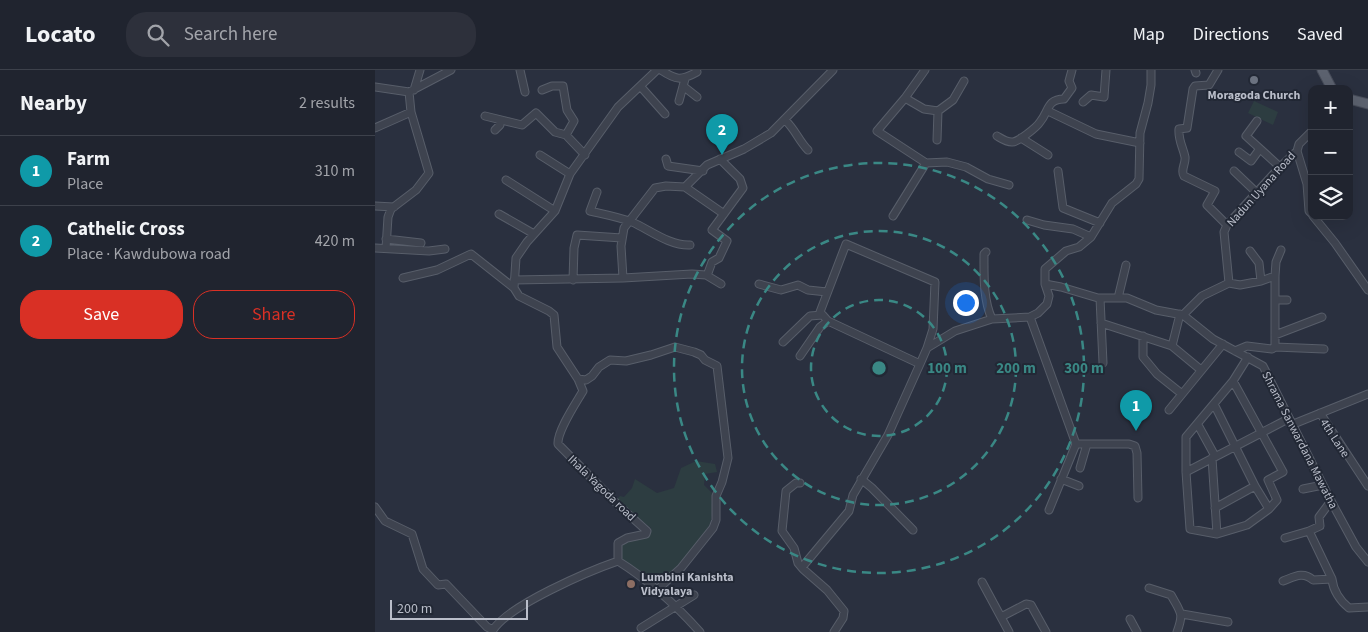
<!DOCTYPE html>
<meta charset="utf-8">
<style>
body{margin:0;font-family:"Source Sans 3",sans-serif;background:#2d303b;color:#f1f3f6}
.controls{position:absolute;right:15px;top:15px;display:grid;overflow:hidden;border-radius:10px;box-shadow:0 5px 20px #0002}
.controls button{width:45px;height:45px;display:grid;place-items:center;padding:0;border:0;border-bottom:1px solid #3d414b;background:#20242f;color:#f1f3f6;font:25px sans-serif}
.scale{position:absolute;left:15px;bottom:12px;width:138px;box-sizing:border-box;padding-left:5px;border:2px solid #babeca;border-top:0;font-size:14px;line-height:18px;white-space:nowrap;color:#babeca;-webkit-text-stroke:4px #222835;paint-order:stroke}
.you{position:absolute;left:590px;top:232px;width:18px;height:18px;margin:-12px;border:4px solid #fff;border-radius:50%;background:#1a73e8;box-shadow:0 0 0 8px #1a73e833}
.badge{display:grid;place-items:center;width:32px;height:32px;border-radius:50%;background:#d93025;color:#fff;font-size:16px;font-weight:700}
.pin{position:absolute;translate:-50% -41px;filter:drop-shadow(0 1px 2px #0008)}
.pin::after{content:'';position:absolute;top:26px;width:18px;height:15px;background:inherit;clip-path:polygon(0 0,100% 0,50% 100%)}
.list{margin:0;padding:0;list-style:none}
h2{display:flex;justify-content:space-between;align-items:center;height:65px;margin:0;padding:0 20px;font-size:21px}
h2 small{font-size:16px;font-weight:400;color:#a2a4aa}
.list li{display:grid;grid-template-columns:32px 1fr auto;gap:15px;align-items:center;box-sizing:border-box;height:70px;padding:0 20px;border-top:1px solid #3d414b}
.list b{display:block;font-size:19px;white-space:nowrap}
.list p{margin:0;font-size:16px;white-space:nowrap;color:#a2a4aa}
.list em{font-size:16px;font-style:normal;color:#a2a4aa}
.actions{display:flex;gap:10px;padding:15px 20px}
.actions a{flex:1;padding:11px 0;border:1px solid #d93025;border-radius:20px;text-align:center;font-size:18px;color:#d93025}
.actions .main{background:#d93025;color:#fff}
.icon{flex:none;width:28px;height:28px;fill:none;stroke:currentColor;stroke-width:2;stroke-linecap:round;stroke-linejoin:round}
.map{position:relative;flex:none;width:993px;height:562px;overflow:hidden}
header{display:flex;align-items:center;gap:30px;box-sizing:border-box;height:70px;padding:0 25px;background:#20242f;border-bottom:1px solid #3d414b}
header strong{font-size:24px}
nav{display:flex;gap:28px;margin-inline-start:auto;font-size:18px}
.search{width:350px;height:45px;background:#2d303b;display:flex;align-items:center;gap:12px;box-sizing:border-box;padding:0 18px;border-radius:20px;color:#a2a4aa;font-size:19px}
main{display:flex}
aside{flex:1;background:#20242f}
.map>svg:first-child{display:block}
.green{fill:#2d3d41}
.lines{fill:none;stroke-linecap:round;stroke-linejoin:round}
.minor-casing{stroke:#585e6a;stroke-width:9}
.major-casing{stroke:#474c59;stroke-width:11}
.minor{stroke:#3e434f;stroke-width:7}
.major{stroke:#5c626f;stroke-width:9}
.ring{fill:none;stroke:#3a8885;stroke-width:2.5;stroke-dasharray:9 6}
.worship-dot{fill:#6b7280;stroke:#222835;stroke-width:2}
.education-dot{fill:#8d6e63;stroke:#222835;stroke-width:2}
.labels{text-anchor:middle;stroke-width:4;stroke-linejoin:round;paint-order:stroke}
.poi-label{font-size:12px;font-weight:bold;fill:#babeca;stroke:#222835}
.street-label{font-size:12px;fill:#babeca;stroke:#222835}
.centre{fill:#3a8885;stroke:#222835;stroke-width:2.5}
.ring-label{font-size:15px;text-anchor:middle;font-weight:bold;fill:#3a8885;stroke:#222835;stroke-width:4;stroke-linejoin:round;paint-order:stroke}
</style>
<header>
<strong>Locato</strong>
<div class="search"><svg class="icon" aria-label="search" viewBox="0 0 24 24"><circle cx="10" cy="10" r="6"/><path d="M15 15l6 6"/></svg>Search here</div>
<nav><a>Map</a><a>Directions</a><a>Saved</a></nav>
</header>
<main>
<aside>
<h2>Nearby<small>2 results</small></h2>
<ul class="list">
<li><span class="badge" style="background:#0f9aa8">1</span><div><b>Farm</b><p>Place</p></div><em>310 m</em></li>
<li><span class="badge" style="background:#0f9aa8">2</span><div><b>Cathelic Cross</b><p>Place · Kawdubowa road</p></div><em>420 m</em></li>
</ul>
<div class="actions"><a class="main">Save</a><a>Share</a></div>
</aside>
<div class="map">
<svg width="993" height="562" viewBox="0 0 993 562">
<rect width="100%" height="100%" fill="#2a303f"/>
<path class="green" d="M879 31 903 42 898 55 873 43Z
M321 391 340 394 342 402 330 404 329 415 337 423C336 431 338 441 336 450 333 467 297 502 283 513L247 489 246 477C253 468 266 470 275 463L276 458 243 432 242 429 245 426 249 427 257 418 260 409 282 423 299 418 306 398Z"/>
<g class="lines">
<g class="minor-casing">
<path id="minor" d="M145 0 150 22
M282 0 243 37 195 104 180 141 152 172 141 188 139 218 144 226 174 241 179 245 182 277 203 309 208 321C201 333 182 361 183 374L243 435 272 461 271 464 252 468 243 473V491C275 511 300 534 325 562
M286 0C301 10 306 11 322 2
M820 0 821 3
M843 0 834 15 820 16 818 19 812 58 804 59C803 70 808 77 810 87 811 94 805 100 809 106L840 121 832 135 852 155
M308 16 322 27
M0 17 34 22 76 0
M266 17 290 44
M39 20 45 0
M167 20 177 16H188L192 40 199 51 191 65
M530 28 549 39 563 41 578 30 589 11
M304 31 310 9
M708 32 716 25 729 27 731 0
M675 42 721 64 765 73
M110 46 147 55 161 43 180 62 191 65 210 85
M410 50C420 59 424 71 433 80
M882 51 871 66 905 97
M0 58 36 42
M120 60 125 55V50
M622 66C627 69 631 72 637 72 642 73 662 57 665 52 674 41 672 29 689 29L697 18 694 11 697 0
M646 68 673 85
M562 70 563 41
M922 81 932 114 934 141 937 144
M864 82 876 91 884 80
M165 85 195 104
M291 89 293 96 328 101
M551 93 572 92 591 97 613 109 634 115
M683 101 688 138 725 153
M859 101 882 123
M131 110 180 141
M310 117 349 144
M222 122 215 141C228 144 244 147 257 152 275 160 295 176 315 175
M0 136 19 137
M124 144 159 164
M518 146 551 93 502 61 530 28 550 0
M938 146 960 173 993 220
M652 150 669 155 698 159 716 167
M11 169 46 173
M0 178 54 181 70 179
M11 178 13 147 16 139 41 120 54 103 36 42 34 22
M875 181 884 193 886 211
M611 182 609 184C609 205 608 230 617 249
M331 205 333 203 337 192 344 188 352 171 337 160 368 118 365 109 345 89
M28 208 62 200 96 184 139 218
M248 208 246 176 249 158 280 118 291 116 310 117 332 95 369 79 396 63 458 0
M139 210 248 208 317 204 331 205 346 214
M198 210 199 178 202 165 247 168
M854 213 849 162 852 155 905 97 922 81 924 74 937 61
M384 214 406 220 423 215 433 220 452 222
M670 214 686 217 723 228H752L781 240 808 245 838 269 888 296 956 431 981 477 993 492
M725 228 728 293
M743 228 751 195
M900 230H912
M808 245 827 226 854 213 865 215 886 211 900 206
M655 247 701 374
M726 253 797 276 826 300
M900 265 947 247
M768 266V287L782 304 807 324
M408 272 435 246 447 245
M797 276 805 244
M900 277 949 279
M552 278 558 259 560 212 471 174 445 242 453 251 545 294 552 278 580 261 617 249 655 247 663 243 672 234 674 226 670 214V199L691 181 704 177 716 167 737 133 761 114 764 109 765 63 773 33 776 15V0
M860 281 872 276 897 279 900 277V206L901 192 906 180
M425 286 445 257 453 251
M203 309 211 310 217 306 224 297 235 290 251 291 276 285 300 277 319 282 326 285 330 290 342 296 353 388 347 412 341 426V450L338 458 306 498 283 519
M858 311 908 402 893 410 902 430 894 439 872 455 842 464 815 459 811 402V367L858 311 873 287
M839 334 880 416 894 439
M794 340 848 274
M945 343 993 416
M823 355 840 386
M916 355 993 324
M701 374H754L760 376 762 383 763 428
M837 388 842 464
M705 398 712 374
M811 402 913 349
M486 409 497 418 538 460
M686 409 704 416
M425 413H421L411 421 407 461 419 478 423 493 428 499
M928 419 948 415
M0 437 10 451 37 464 48 499 63 515 71 514 112 557 118 560C134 535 214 501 243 491
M840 438 880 416
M674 440 701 374
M934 461 957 509C958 520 965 531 974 538L993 537
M910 468 934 461 945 456 944 447 956 431
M908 511C919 507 928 501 938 510L957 509
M607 512 634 562
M774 518 796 525C806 543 809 543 802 562
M807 544 853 552
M626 547 651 534 656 535 671 562
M755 549 762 562
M266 558 319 525
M459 562 468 548 469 541 452 520 428 499V496L474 441 478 425 513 365 545 294"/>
</g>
<g class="major-casing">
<path id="major" d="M947 0 957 19
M974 29 993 34"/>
</g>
<use href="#minor" class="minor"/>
<use href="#major" class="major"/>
</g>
<g class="ring">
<circle cx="504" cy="298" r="68"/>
<circle cx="504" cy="298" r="137"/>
<circle cx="504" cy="298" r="205"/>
</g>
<circle class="worship-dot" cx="879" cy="10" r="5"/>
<circle class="education-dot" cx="256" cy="514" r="5"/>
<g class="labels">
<g class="poi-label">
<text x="879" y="29">Moragoda Church</text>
<text x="266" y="511" text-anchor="start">Lumbini Kanishta<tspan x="266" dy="14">Vidyalaya</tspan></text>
</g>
<g class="street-label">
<text transform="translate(886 119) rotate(-48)" y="4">Nadun Uyana Road</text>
<text transform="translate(960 368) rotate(57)" y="4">4th Lane</text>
<text transform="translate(925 370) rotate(63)" y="4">Shrama Sanwardana Mawatha</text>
<text transform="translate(227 418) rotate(44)" y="4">Ihala Yagoda road</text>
</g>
</g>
<circle cx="504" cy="298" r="8" class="centre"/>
<g class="ring-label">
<text x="572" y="303">100 m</text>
<text x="641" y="303">200 m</text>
<text x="709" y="303">300 m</text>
</g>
</svg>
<div class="controls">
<button>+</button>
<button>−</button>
<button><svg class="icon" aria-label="layers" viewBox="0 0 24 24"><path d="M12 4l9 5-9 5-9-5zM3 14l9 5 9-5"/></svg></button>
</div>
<div class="scale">200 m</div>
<div class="you"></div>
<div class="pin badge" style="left:761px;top:361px;background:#0f9aa8">1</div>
<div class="pin badge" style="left:347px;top:85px;background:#0f9aa8">2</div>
</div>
</main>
